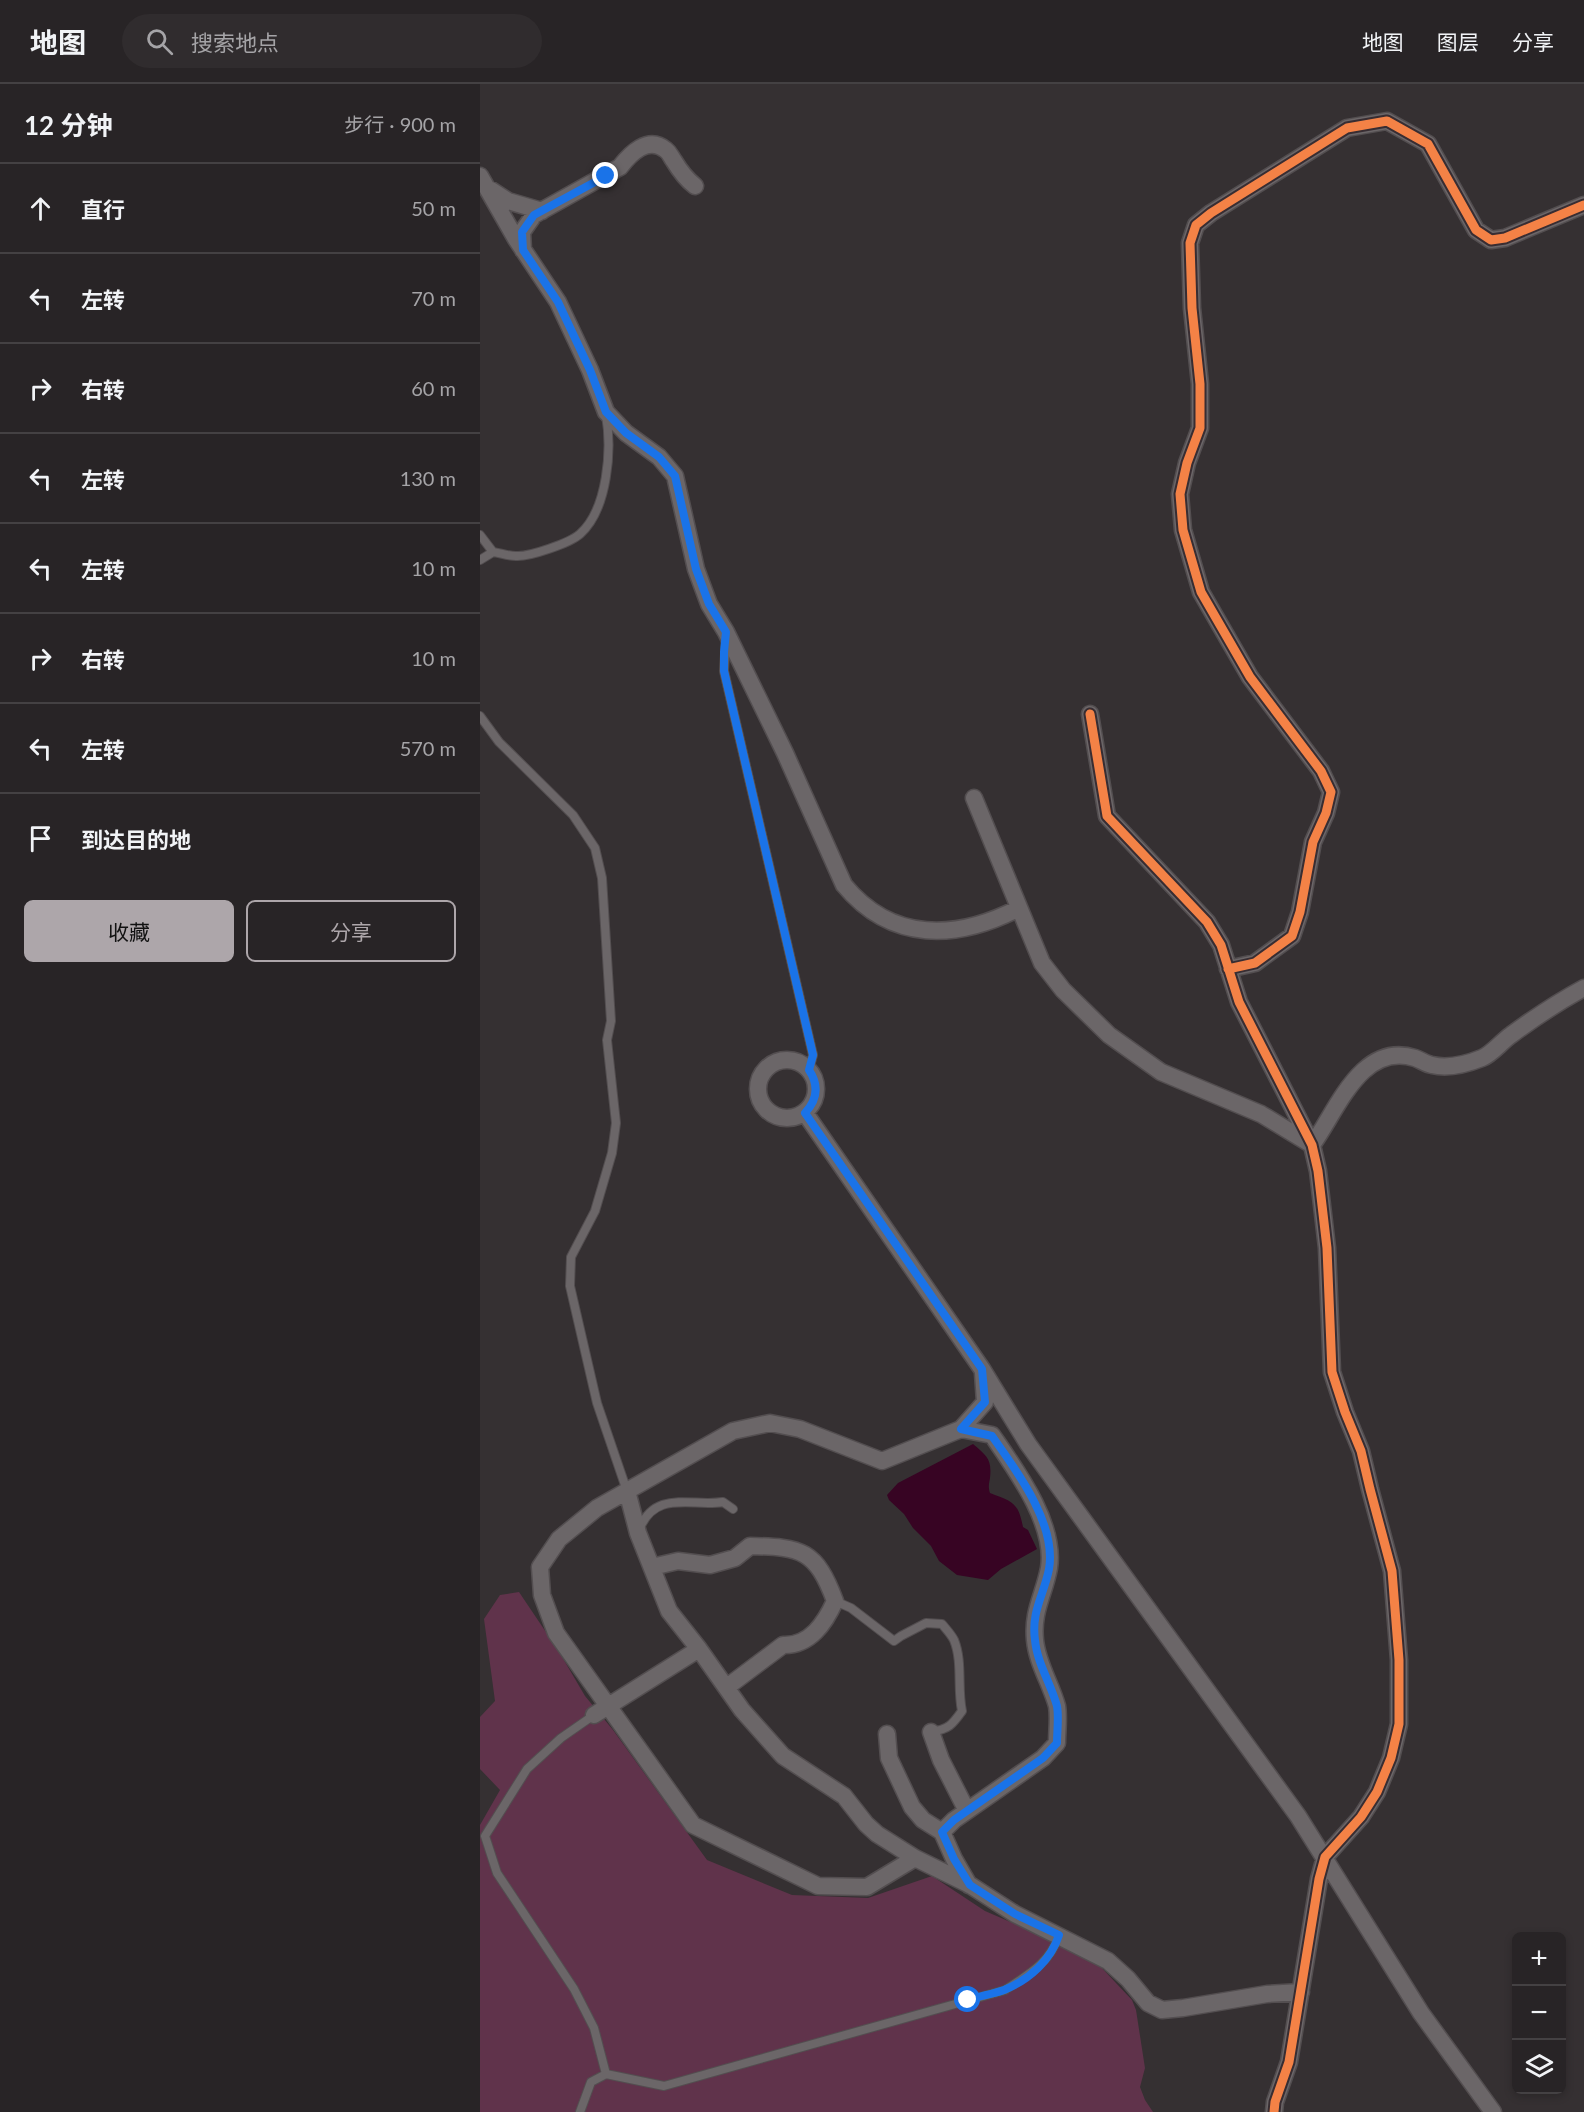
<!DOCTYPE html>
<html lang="zh">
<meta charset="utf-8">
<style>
body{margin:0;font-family:Lato,"Noto Sans SC",sans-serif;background:#302c2e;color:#f1f3f6}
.controls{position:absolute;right:18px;bottom:18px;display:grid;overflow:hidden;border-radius:9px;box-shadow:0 3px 9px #0003}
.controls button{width:54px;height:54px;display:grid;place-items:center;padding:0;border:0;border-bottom:2px solid #444143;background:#282426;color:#f1f3f6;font:30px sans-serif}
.stop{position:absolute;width:18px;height:18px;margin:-14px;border:4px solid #1a73e8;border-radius:50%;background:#fff}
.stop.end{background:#1a73e8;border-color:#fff;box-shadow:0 2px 6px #0008}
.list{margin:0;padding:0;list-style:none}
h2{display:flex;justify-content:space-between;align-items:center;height:78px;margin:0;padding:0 24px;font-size:26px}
h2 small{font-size:20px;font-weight:400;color:#a5a4a7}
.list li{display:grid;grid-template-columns:39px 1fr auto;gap:18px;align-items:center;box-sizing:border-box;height:90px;padding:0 24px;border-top:2px solid #444143}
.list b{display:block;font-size:22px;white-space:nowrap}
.list em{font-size:20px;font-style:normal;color:#a5a4a7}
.actions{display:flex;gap:12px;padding:18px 24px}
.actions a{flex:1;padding:14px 0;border:2px solid #ada6aa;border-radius:9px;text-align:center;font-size:21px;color:#ada6aa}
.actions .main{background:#ada6aa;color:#111}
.icon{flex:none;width:33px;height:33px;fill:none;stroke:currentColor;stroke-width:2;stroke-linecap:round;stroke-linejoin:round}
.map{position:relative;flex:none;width:1104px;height:2028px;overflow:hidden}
header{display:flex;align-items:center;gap:36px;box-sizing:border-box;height:84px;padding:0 30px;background:#282426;border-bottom:2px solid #444143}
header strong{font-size:28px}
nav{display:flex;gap:33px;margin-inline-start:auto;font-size:21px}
.search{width:420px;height:54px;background:#302c2e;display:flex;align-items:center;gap:15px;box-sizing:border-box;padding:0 21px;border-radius:33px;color:#a5a4a7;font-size:22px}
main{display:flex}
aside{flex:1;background:#282426}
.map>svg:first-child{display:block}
.green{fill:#60334b}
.water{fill:#370423}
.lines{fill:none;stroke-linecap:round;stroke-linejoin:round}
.lane-casing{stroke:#534e50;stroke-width:10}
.street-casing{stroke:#534e50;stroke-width:19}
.lane{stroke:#6b6668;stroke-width:8}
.street{stroke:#6b6668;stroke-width:16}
.cycleway-casing{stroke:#382d32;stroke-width:13}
.cycleway{stroke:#f48246;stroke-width:9}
.route{stroke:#1a73e8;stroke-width:8}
</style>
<header>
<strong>地图</strong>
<div class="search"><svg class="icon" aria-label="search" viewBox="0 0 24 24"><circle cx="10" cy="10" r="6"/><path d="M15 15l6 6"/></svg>搜索地点</div>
<nav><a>地图</a><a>图层</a><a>分享</a></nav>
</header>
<main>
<aside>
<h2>12 分钟<small>步行 · 900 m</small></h2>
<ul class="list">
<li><svg class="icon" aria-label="ahead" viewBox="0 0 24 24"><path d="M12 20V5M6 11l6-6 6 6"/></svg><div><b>直行</b></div><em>50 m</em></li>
<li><svg class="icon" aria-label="left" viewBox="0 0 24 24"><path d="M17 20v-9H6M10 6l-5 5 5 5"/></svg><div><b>左转</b></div><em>70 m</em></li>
<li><svg class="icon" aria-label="right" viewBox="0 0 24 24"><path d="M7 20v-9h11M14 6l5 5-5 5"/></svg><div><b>右转</b></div><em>60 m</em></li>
<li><svg class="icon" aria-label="left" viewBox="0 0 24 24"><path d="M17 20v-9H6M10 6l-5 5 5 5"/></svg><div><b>左转</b></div><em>130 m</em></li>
<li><svg class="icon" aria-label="left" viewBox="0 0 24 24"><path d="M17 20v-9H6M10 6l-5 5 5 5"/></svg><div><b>左转</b></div><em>10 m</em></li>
<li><svg class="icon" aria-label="right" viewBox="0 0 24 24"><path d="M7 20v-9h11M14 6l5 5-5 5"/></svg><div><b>右转</b></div><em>10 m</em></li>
<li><svg class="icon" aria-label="left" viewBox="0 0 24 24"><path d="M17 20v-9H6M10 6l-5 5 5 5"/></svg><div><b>左转</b></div><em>570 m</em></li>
<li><svg class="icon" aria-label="arrive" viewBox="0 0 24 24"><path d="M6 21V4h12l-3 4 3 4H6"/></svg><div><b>到达目的地</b></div></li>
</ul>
<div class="actions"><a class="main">收藏</a><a>分享</a></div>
</aside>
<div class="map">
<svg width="1104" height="2028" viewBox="0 0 1104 2028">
<rect width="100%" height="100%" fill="#353032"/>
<path class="green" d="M39 1508 78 1566 105 1612 133 1646 227 1776 312 1811 388 1814 452 1792 505 1827 574 1857 619 1881 652 1916 656 1926 665 1984 660 2003 665 2016 673 2028H0V1741L20 1706 0 1685V1633L15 1617 4 1535 20 1511Z"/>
<path class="water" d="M493 1360C507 1372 512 1375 510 1394 509 1400 508 1403 510 1409 533 1418 538 1418 543 1443L548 1446 557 1465 521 1485 508 1496 477 1491 459 1477 451 1462 433 1444 424 1430 409 1416 407 1411 418 1399Z"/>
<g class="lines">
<g class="lane-casing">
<path id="lane" d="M0 451 13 468C20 469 28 472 36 472 49 473 90 459 100 450 128 425 132 365 126 331
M0 476 13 468
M246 553 244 587 333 971 329 986
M0 632 19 658 93 731 115 764 122 794 131 937 127 956 136 1039 132 1069 115 1127 91 1173 90 1202 117 1319 147 1407
M159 1446C175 1405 211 1423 243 1418L253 1425
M355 1517 371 1524 414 1557 421 1552 446 1539 462 1540C466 1545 471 1550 474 1556 483 1578 477 1604 482 1627 472 1641 469 1645 451 1648
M114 1631 81 1654 47 1685 5 1752 17 1789 94 1905 114 1944 126 1990
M100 2028 111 1998 126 1990 184 2002 525 1906C549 1890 570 1879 579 1851"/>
</g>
<g class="street-casing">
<path id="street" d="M0 92 36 155 78 218 110 286 126 328 146 349 179 373 195 392 216 485 229 520 246 548 305 669 364 801C412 859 477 856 539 824
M11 106 28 117 62 127
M43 166 42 148 54 131 140 83C150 70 168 51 186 66 190 69 191 73 194 77 200 87 206 95 215 102
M610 630 627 732 727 838 741 861 759 918 832 1061 838 1087 847 1164 852 1288 865 1328 881 1367 890 1405 912 1487 919 1576V1640L911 1674 897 1708 881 1733 845 1773 839 1795 809 1978 795 2018 794 2028
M494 714 562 879 583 906 629 951 681 988 781 1030 832 1061C857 1027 881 957 935 974 941 976 946 980 952 981 969 985 987 980 1002 974 1012 970 1021 958 1031 951 1054 934 1078 918 1104 904
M748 885 775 879 812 852 820 828 833 758 846 729 851 708 841 687 770 593 721 508 703 446 700 410 707 379 720 344V300L712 224 710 159 716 141 731 129 867 44 907 37 948 60 996 146 1011 156 1025 154 1104 121
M278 1005a29 29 0 1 1 58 0a29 29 0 1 1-58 0Z
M325 1029 502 1285 548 1360 818 1732 941 1929 1013 2028
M481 1345 512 1351C536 1386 576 1440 569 1484 564 1511 552 1527 555 1556 557 1579 571 1600 577 1622 579 1633 577 1647 577 1659L563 1674 474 1736 462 1748 474 1775 489 1801
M147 1407 158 1449 189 1527 219 1565 262 1626 303 1672 364 1712 386 1740 397 1750 435 1774 490 1801 535 1830 628 1877 648 1895 668 1919 682 1926 703 1924 787 1910 821 1908
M172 1483 198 1477 230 1481 255 1474 270 1462C322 1463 336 1466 355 1517 345 1539 330 1562 303 1561L247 1603
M114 1631 219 1565
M451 1648 461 1676 487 1727
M407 1650 409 1674 432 1723 443 1736 462 1748
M435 1774 387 1803 338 1802 213 1741 76 1549 62 1511 60 1483 79 1455 117 1424 253 1347 290 1339 320 1345 402 1377 481 1345 505 1318 503 1289"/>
</g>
<use href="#lane" class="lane"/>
<use href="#street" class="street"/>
<g class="cycleway-casing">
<path id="cycleway" d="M610 630 627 732 727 838 741 861 759 918 832 1061 838 1087 847 1164 852 1288 865 1328 881 1367 890 1405 912 1487 919 1576V1640L911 1674 897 1708 881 1733 845 1773 839 1795 809 1978 795 2018 794 2028
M748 885 775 879 812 852 820 828 833 758 846 729 851 708 841 687 770 593 721 508 703 446 700 410 707 379 720 344V300L712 224 710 159 716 141 731 129 867 44 907 37 948 60 996 146 1011 156 1025 154 1104 121"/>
</g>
<use href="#cycleway" class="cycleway"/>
</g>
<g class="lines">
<path class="route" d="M126 92 54 131 42 148 43 166 78 218 110 286 126 328 146 349 179 373 195 392 216 485 229 520 246 548 244 568V587L333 971 329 986C339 1001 338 1015 325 1029L502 1285 505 1318 481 1345 512 1352C536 1386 577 1440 569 1485 564 1511 551 1527 555 1556 557 1579 571 1600 577 1622 579 1633 577 1648 577 1659L563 1674 474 1736 462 1748 474 1775 490 1801 535 1830 579 1851C571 1876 549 1896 524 1906 513 1910 500 1912 488 1916"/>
</g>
</svg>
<div class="controls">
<button>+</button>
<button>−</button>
<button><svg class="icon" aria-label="layers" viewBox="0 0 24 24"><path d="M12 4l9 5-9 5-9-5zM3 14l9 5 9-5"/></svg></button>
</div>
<div class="stop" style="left:488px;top:1916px"></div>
<div class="stop end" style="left:126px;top:92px"></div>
</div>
</main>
